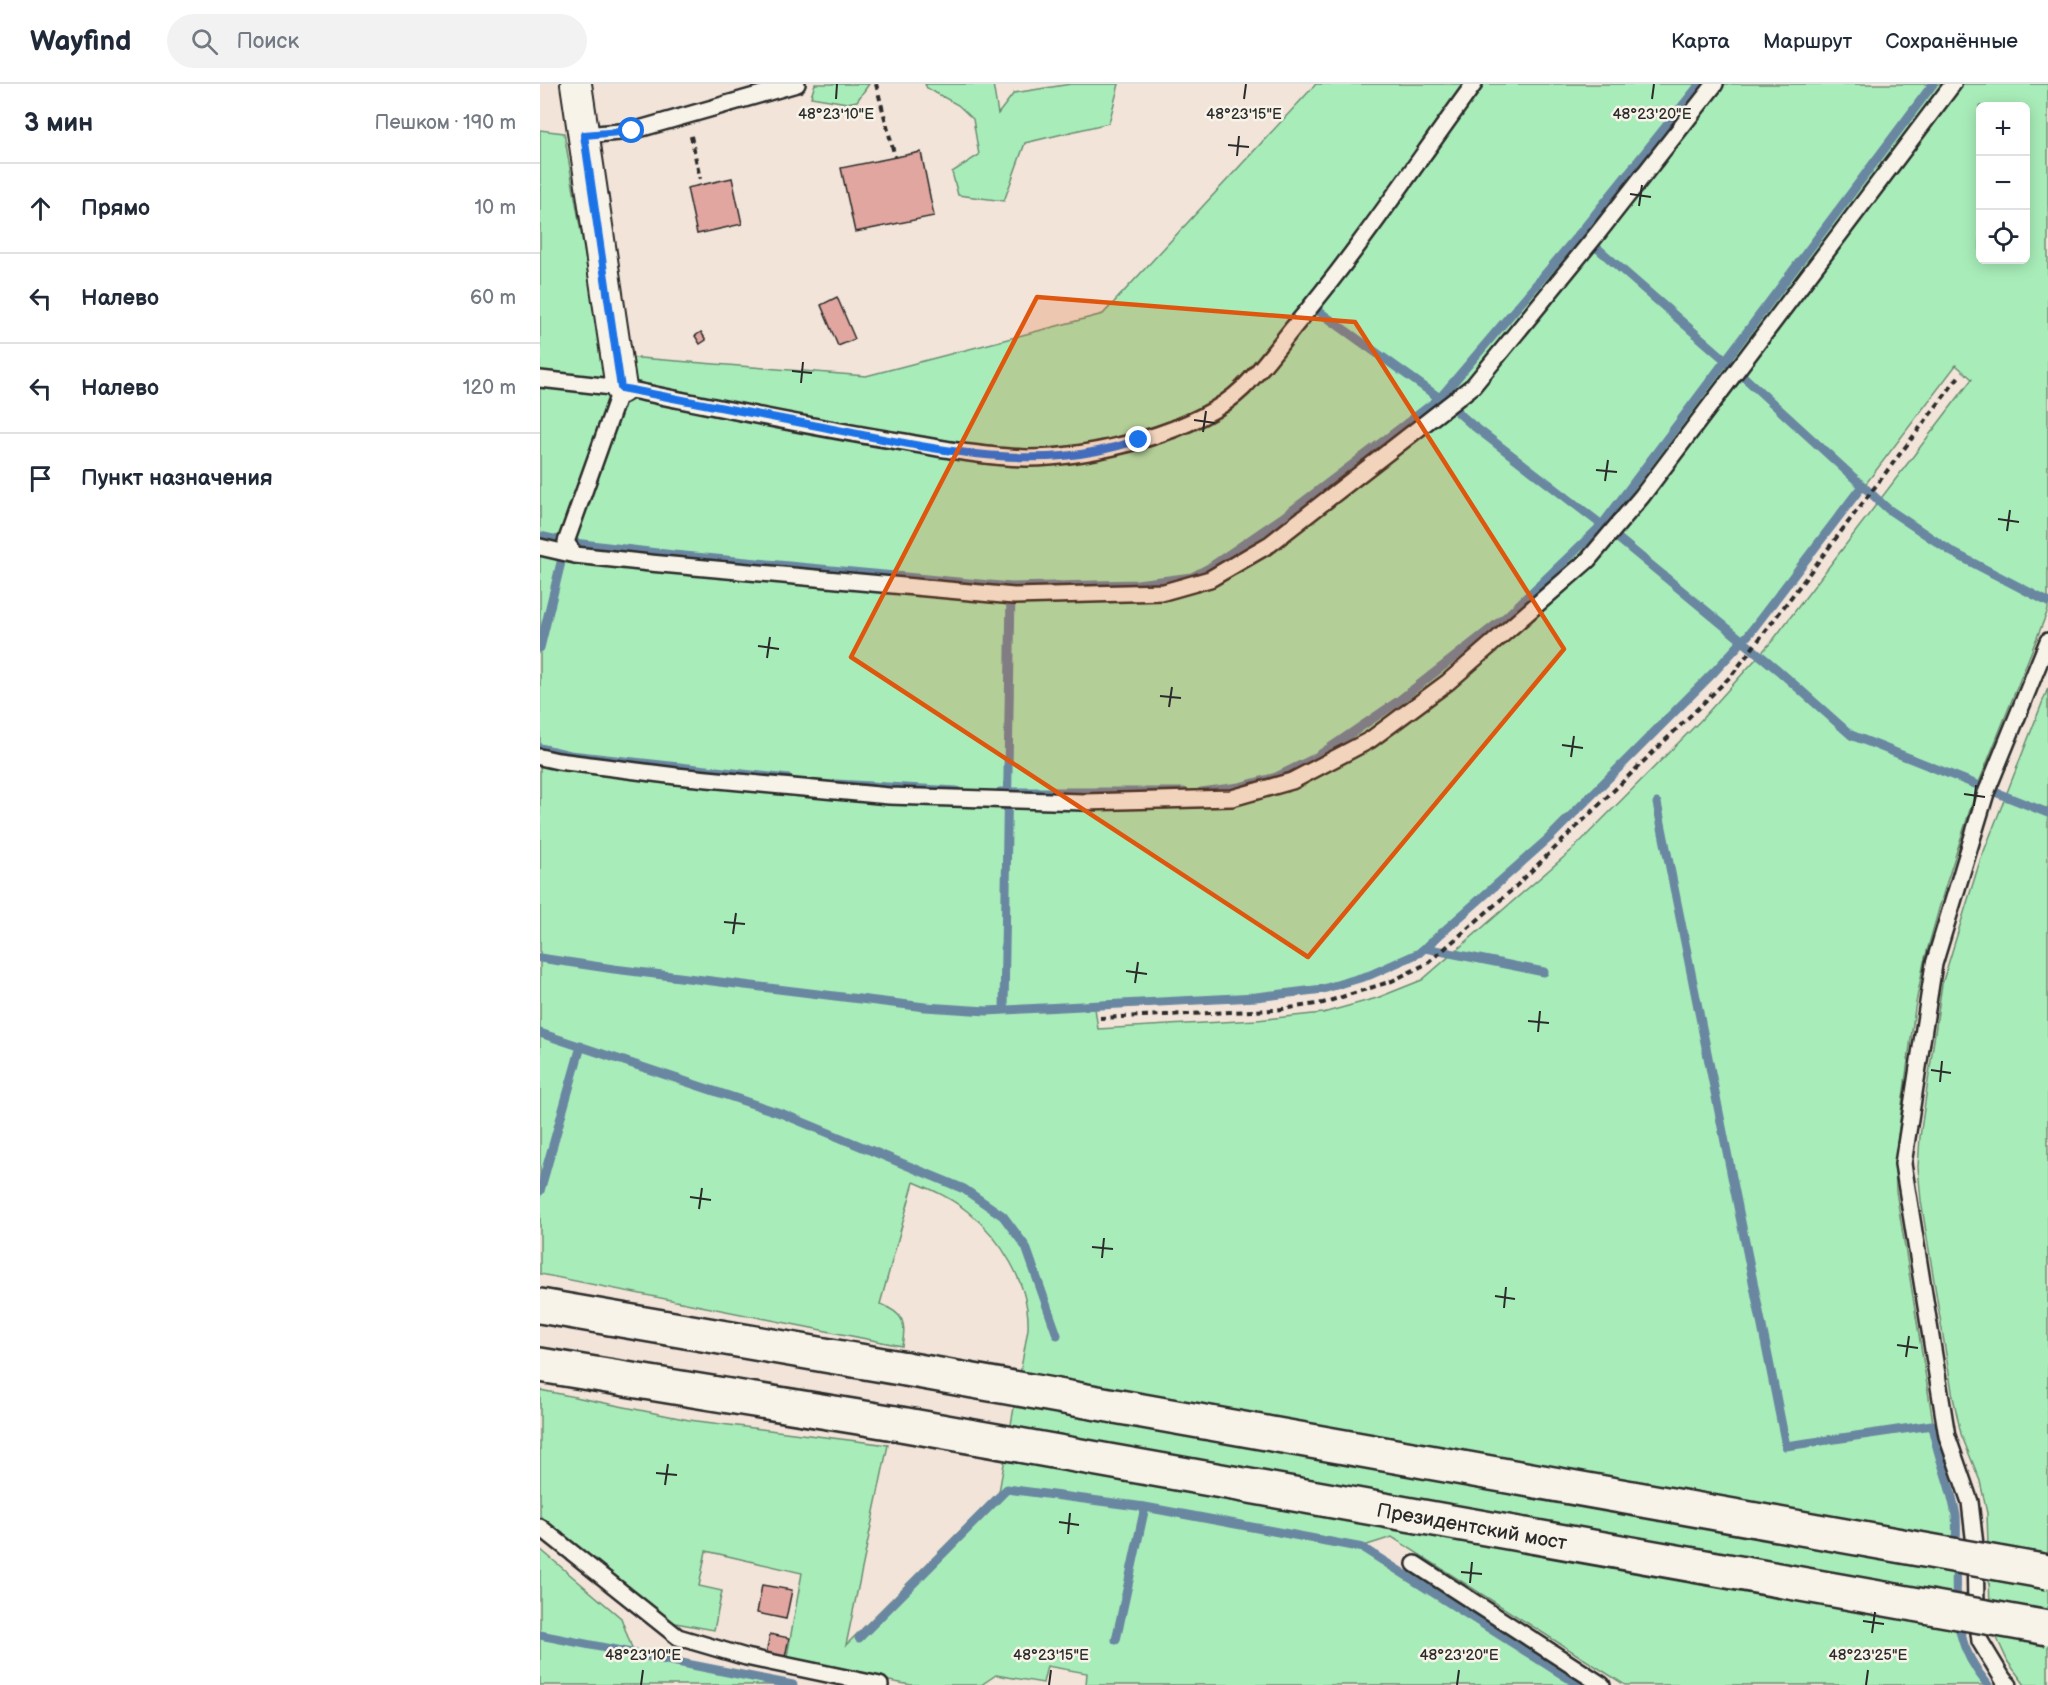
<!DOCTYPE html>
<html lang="ru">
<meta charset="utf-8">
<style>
body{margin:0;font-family:"Balsamiq Sans",sans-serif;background:#f2f2f3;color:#1f2937}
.controls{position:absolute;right:18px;top:18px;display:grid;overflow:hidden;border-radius:9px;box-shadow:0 3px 15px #0003}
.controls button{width:54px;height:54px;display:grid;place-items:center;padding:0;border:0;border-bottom:2px solid #e0e1e3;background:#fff;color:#1f2937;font:30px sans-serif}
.stop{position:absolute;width:18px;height:18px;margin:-14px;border:4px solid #1a73e8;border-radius:50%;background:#fff}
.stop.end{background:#1a73e8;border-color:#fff;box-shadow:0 2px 6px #0008}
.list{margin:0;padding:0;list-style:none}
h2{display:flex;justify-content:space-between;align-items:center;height:78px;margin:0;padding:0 24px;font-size:26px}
h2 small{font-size:20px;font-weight:400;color:#747a83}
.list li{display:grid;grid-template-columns:39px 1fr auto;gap:18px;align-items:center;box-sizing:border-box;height:90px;padding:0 24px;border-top:2px solid #e0e1e3}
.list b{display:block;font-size:22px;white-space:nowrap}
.list em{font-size:20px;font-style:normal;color:#747a83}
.icon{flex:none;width:33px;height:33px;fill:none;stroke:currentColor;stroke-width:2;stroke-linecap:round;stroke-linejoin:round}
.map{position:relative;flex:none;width:1508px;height:1601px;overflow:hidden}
header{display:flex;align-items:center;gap:36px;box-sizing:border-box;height:84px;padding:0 30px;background:#fff;border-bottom:2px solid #e0e1e3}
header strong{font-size:28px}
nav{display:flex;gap:33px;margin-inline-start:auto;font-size:21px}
.search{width:420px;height:54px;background:#f2f2f3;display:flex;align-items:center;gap:15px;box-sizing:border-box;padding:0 21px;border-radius:33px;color:#747a83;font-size:22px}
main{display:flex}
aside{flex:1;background:#fff}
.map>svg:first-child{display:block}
.green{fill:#a8edb9;stroke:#6a8c72;stroke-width:1.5;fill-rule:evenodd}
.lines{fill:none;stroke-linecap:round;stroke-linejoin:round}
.stream{stroke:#6a87a1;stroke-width:9}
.building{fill:#e0a69f;stroke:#2b2b2b;stroke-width:1.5}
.lane-casing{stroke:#2b2b2b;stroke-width:20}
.street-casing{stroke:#2b2b2b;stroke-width:34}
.highway-casing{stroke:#2b2b2b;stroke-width:38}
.path{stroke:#2b2b2b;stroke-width:4;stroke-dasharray:6 4.5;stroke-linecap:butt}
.lane{stroke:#f7f3e8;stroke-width:15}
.street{stroke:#f7f3e8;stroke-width:30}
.highway{stroke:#f7f3e8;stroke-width:33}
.highway-bridge-casing{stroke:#2b2b2b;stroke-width:38;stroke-linecap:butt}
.highway-bridge{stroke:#f7f3e8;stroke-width:33}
.route{stroke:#1a73e8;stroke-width:8}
.marked{fill:#df570e;fill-opacity:0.2;stroke:#df570e;stroke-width:4.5;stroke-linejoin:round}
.ticks{fill:none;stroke:#2b2b2b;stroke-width:2}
.labels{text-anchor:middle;stroke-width:5;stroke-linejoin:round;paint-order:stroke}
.street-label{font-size:20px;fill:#2b2b2b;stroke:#f7f3e8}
.ticks-label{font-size:15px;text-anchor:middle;fill:#2b2b2b;stroke:#f7f3e8;stroke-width:5;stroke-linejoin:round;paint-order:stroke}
</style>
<header>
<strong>Wayfind</strong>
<div class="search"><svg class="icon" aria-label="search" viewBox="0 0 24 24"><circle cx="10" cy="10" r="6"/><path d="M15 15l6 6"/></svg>Поиск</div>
<nav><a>Карта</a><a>Маршрут</a><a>Сохранённые</a></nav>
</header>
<main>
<aside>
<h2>3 мин<small>Пешком · 190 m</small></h2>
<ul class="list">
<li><svg class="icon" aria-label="ahead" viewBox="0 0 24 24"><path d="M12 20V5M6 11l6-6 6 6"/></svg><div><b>Прямо</b></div><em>10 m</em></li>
<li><svg class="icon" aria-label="left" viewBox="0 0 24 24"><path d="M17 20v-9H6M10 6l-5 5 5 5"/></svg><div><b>Налево</b></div><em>60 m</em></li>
<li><svg class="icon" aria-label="left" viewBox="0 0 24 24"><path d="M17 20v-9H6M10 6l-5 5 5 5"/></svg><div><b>Налево</b></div><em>120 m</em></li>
<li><svg class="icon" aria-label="arrive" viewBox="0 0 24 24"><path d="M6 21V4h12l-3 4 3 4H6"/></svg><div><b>Пункт назначения</b></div></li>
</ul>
</aside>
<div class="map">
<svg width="1508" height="1601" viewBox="0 0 1508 1601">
<rect width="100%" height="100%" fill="#f2e4d9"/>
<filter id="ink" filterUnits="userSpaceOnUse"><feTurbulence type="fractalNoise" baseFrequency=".0167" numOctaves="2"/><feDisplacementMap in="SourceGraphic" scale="12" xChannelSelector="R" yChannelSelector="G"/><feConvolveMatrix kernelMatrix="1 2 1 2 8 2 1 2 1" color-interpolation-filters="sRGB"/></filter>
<g filter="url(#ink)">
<path class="green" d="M275 0H329L317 17 307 19 271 13Z
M385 0H453L458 30 474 9 531 0H579L569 39 485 59 464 117 418 111 412 88 439 71 433 35 418 21 387 4Z
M776 0H1508V526L1438 701 1404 807 1384 878 1375 924 1360 1036 1355 1080 1356 1107 1397 1363 1413 1409 1418 1434V1532L1422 1554 1437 1585 1450 1601H1085L852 1453 824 1462 1044 1601H546L547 1589 507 1582 503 1599 456 1591 441 1601H371L246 1578 262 1489 166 1467 159 1502 182 1507 174 1546 130 1538 0 1432V1306L149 1336 348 1361 306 1561 459 1408 488 1245C490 1200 461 1154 427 1127 411 1114 393 1106 374 1098L340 1220C363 1229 367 1238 362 1262L0 1190V46L24 49 62 271 326 292 563 230ZM1440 22H1486V176H1440ZM1416 281 1432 295 1233 556 1160 637 1032 766 882 896 837 914 783 929 717 936 558 945 555 924 717 916 783 907 831 893 880 871 1011 754 1175 589 1214 547Z
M1508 604V1601H1485L1468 1578 1455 1550 1450 1525 1447 1429 1440 1397 1421 1350 1413 1313 1381 1117 1378 1083 1380 1053 1402 900 1439 780Z
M0 1465 81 1534 94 1570 244 1601H0Z"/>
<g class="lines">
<path class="stream" d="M1047 155 1181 272 1348 425 1412 468 1508 518
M781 229 912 323 931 340 1062 441 1238 586 1311 651 1508 729
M0 452 26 458 134 471 471 503 597 500 652 493 669 484 742 434 900 314 1040 149 1160 0
M0 564 24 466
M0 664 30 671 249 695
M296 700 417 707
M460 708H644
M661 708 699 703 736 693 775 674 857 618 967 532 1062 441 1393 0
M1117 719 1246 1362 1392 1341C1397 1372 1411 1400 1416 1432 1417 1442 1416 1454 1416 1465
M885 864 1004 888
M0 874 74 885 385 923 447 927 716 913 783 905 830 891 879 869 1009 754 1175 587 1209 550 1322 402
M464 926 471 508
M0 949 243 1030 424 1105 463 1132 486 1163 517 1251
M0 1107 41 962
M1416 1479C1417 1531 1413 1558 1448 1601
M0 1551 253 1601
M319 1554 467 1405 605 1423 823 1464 1039 1601
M576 1556 605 1423"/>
</g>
<path class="building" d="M381 68 394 132 315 148 301 84Z
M192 94 202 140 157 150 147 104Z
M297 213 315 255 298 262 281 221Z
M161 248 166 256 160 260 155 252Z
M222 1501 252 1506 246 1535 217 1529Z
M230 1550 249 1554 245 1573 226 1570Z"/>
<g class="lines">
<g class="lane-casing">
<path id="lane" d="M44 51 92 47 257 0
M0 295 81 304
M0 463 35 471 110 479 474 512 624 508 670 495 730 460 933 302 1058 149 1175 0
M35 471 26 458 81 304C175 323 269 343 364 358 404 365 446 373 487 374 550 374 657 349 703 304 721 286 737 264 753 244 818 167 874 82 934 0
M0 673 18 677 136 692 349 712 544 718 692 714 752 697 830 656 908 598 1048 476 1102 412 1413 0
M0 1443 138 1553 206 1573 340 1601
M875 1480 1062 1601
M1469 1601 1463 1595 1440 1557 1436 1524 1435 1461 1430 1418 1407 1352 1363 1080 1394 880 1446 709 1508 557"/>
</g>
<g class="street-casing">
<path id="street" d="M36 0 81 304"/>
</g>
<g class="highway-casing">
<path id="highway" d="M0 1222 366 1285
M0 1281 355 1339"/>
</g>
<path class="path" d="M336 0 355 73
M151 52 160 95
M560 934 735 926 783 919 852 897 888 879 972 806 1192 591 1420 291"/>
<use href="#lane" class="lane"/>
<use href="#street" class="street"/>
<use href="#highway" class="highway"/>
<g class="highway-bridge-casing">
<path id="highway-bridge" d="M366 1285 1508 1488
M355 1339 1508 1544"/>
</g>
<use href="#highway-bridge" class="highway-bridge"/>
</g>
</g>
<g class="lines" filter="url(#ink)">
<path class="route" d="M92 47 44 51 81 304C148 317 215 330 283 343 357 358 449 379 523 372 549 370 574 364 599 356"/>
</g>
<path class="marked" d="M497 213 815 238 1024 565 768 873 311 573Z"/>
<path class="ticks" d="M296 15 297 0M704 15 706 0M1112 15 1114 0M688 61 709 63M697 72 699 52M1090 110 1111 113M1099 122 1102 101M252 287 272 289M261 299 263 278M654 336 675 339M663 348 666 327M1056 386 1077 388M1065 397 1068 376M1458 435 1479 438M1467 447 1470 426M218 562 239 565M227 574 230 553M620 612 641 614M629 623 632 603M1022 661 1043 664M1031 673 1034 652M1424 710 1445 713M1434 722 1436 701M184 838 205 840M193 850 196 829M586 887 607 890M595 899 598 878M988 937 1009 939M998 948 1000 927M1391 986 1411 989M1400 998 1402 977M150 1113 171 1116M159 1125 162 1104M552 1163 573 1165M562 1174 564 1154M955 1212 975 1215M964 1224 966 1203M1357 1261 1378 1264M1366 1273 1369 1252M116 1389 137 1391M125 1401 128 1380M519 1438 539 1441M528 1450 530 1429M921 1488 942 1490M930 1499 932 1478M1323 1537 1344 1540M1332 1549 1335 1528M101 1601 103 1586M509 1601 511 1586M917 1601 919 1586M1326 1601 1328 1586"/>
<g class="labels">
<g class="street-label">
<text transform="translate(932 1442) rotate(10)" y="7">Президентский мост</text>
</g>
</g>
<g class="ticks-label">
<text x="296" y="35">48°23'10"E</text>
<text x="704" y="35">48°23'15"E</text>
<text x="1112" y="35">48°23'20"E</text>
<text x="103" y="1576">48°23'10"E</text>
<text x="511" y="1576">48°23'15"E</text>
<text x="919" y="1576">48°23'20"E</text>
<text x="1328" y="1576">48°23'25"E</text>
</g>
</svg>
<div class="controls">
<button>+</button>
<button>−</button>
<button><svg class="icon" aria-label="locate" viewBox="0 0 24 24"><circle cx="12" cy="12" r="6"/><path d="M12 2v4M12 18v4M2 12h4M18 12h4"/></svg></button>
</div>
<div class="stop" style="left:92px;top:47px"></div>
<div class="stop end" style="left:599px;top:356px"></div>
</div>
</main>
